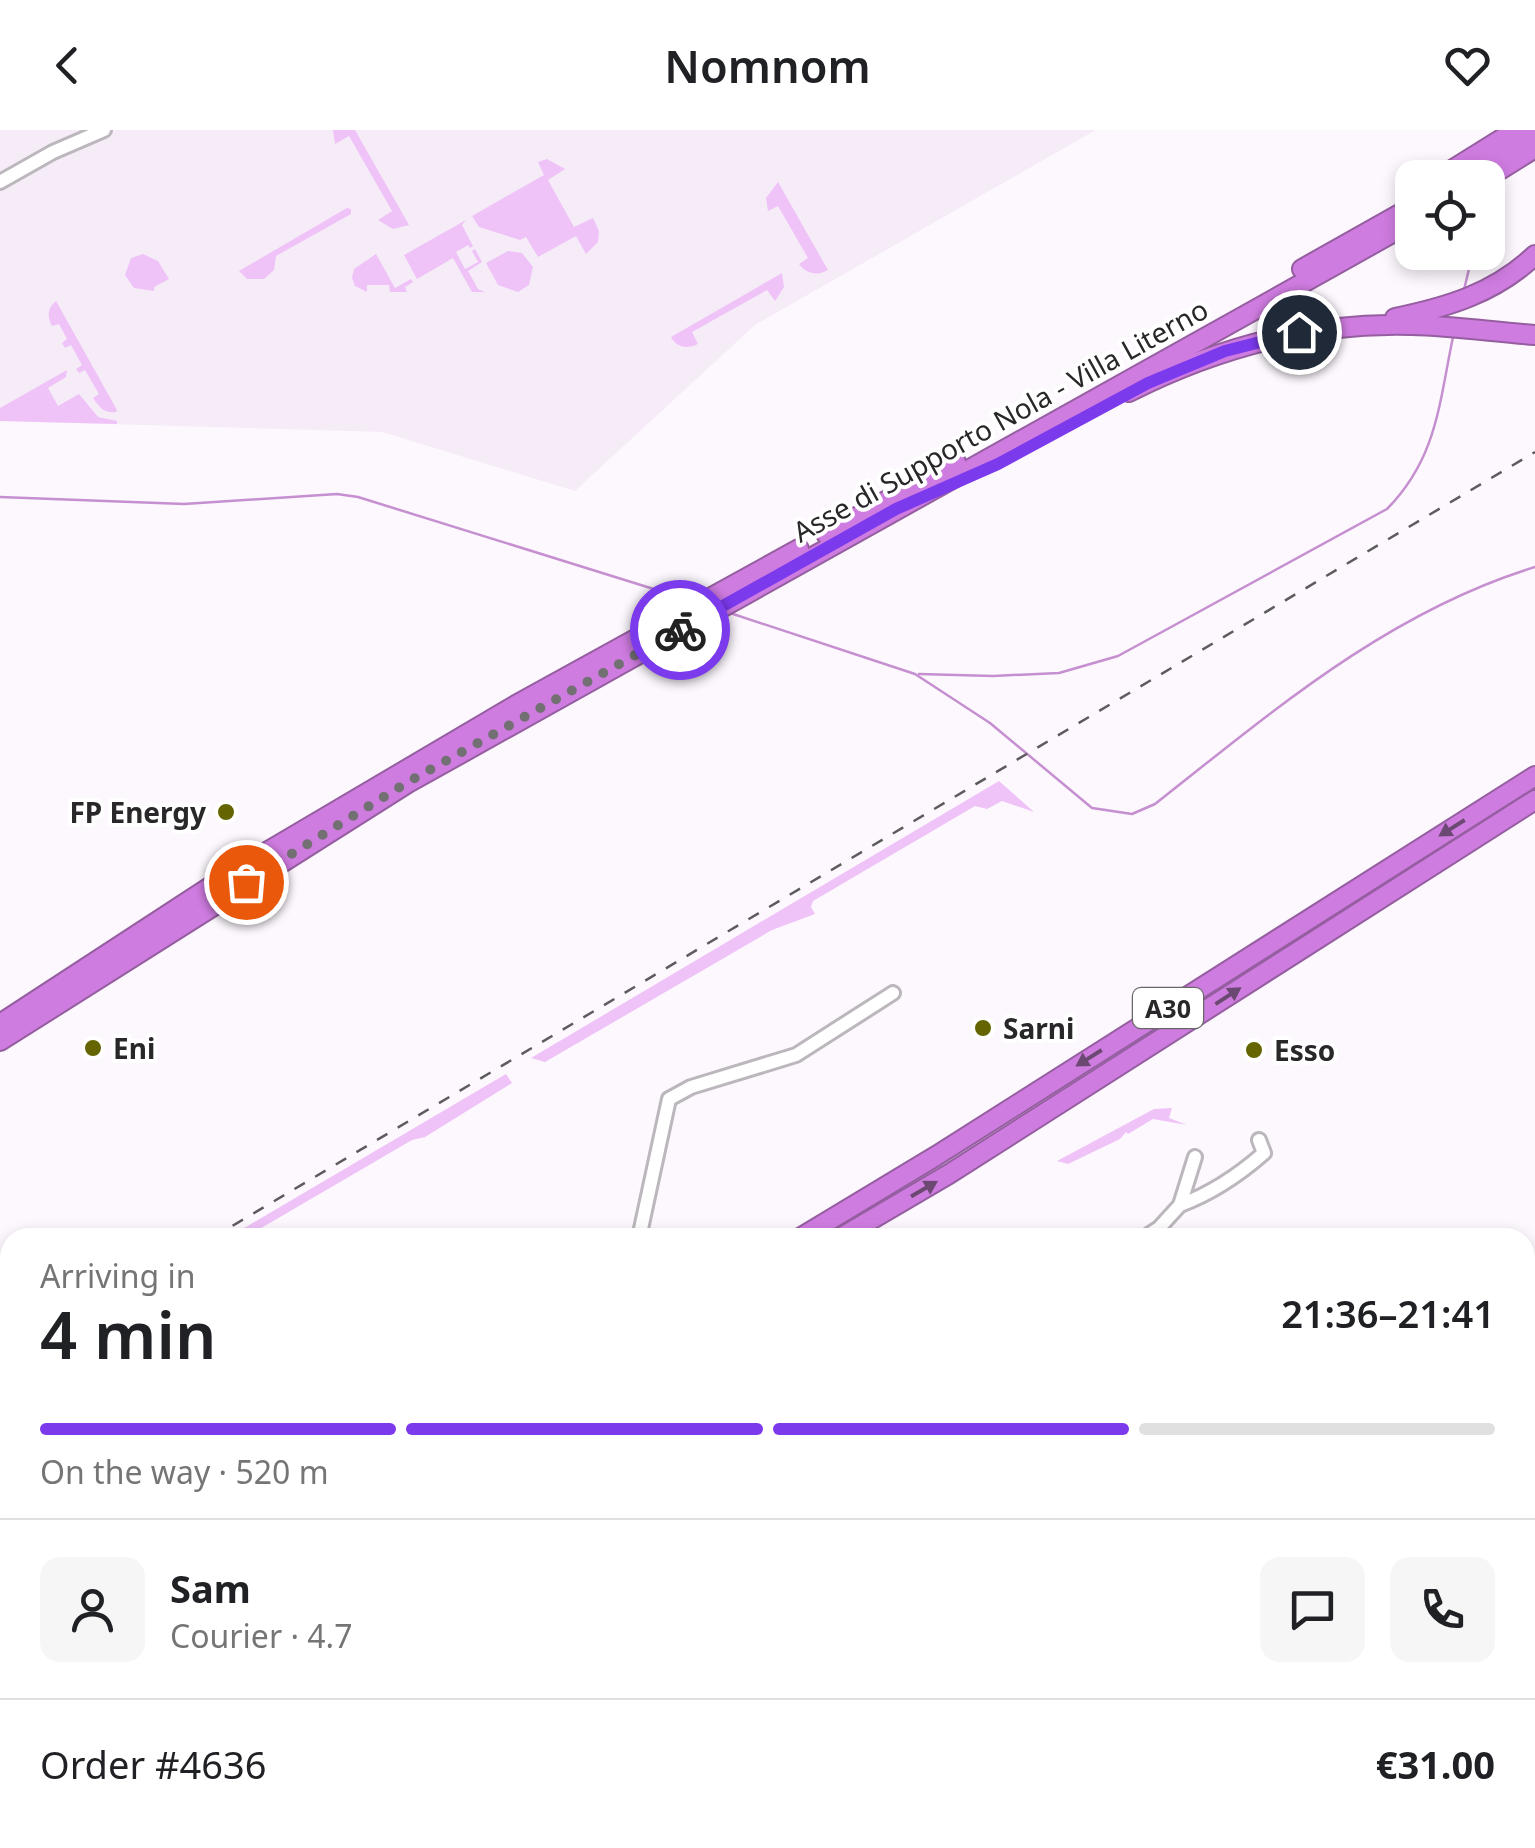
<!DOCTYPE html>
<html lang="en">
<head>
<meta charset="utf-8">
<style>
  body { margin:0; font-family:"Noto Sans",sans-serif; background:#f6f6f6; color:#202124; height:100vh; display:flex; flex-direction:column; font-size:38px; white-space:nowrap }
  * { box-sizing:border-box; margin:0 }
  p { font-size:32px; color:#757577 }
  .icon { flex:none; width:55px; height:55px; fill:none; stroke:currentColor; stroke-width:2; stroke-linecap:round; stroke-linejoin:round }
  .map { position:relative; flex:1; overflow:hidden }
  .details { position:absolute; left:0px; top:1098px; width:1535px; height:622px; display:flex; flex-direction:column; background:#fff; border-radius:30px 30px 0 0; box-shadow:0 5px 15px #0003 }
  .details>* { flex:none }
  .buttons { position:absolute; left:1395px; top:30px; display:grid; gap:20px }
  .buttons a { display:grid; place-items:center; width:110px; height:110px; border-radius:20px; background:#fff; box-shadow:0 5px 15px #0003; font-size:50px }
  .pin { position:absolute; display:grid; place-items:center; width:85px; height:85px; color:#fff; margin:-42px; border:5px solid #fff; border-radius:50%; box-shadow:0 2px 10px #0007 }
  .courier { position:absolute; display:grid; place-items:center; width:100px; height:100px; margin:-50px; border:8px solid #7c3aed; border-radius:50%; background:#fff; color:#222; box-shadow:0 2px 12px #0007 }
  .summary em { font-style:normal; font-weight:600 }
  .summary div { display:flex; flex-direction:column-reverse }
  .summary { display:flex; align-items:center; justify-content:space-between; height:170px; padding:0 40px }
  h1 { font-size:65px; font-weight:600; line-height:75px }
  .bar { display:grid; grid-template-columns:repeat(4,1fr); gap:15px 10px; align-content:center; height:120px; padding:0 40px }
  .bar i { height:12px; border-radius:8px; background:#e0e0e0 }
  .bar .on { background:#7c3aed }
  .bar p { grid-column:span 4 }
  .line { display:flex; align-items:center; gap:25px; padding:0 40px; border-top:2px solid #e0e0e0 }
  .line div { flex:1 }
  .round { display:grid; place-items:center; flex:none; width:105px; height:105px; border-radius:20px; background:#f6f6f6 }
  header { display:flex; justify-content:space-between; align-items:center; height:130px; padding:0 40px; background:#fff; font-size:45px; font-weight:600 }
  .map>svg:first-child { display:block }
  .built { fill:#f6ecf8 }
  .green { fill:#efc2f8 }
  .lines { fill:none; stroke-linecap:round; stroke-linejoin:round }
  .stream { stroke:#c58fd0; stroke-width:2.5 }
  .minor-casing { stroke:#bbb7bc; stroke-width:18 }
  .highway-casing { stroke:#955ea0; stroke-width:22 }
  .minor { stroke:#fff; stroke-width:12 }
  .highway { stroke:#cf7ce0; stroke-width:18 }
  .rail { stroke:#5e5b5e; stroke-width:2.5; stroke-dasharray:12 12; stroke-linecap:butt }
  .oneway { fill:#6b4972 }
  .done { stroke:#737074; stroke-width:10; stroke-dasharray:0 18 }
  .route { stroke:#7c3aed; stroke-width:12 }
  .poi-dot { fill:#646500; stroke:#fff; stroke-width:4 }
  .labels { text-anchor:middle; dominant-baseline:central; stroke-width:8; stroke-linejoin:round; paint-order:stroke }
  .shield { fill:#fff; stroke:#696869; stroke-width:2.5 }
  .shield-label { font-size:25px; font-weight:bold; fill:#292729 }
  .street-label { font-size:28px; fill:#292729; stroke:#fff }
  .poi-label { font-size:28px; font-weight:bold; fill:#292729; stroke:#fff; text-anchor:start }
</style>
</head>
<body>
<header><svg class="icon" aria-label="back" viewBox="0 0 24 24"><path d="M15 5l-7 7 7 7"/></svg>Nomnom<svg class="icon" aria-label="heart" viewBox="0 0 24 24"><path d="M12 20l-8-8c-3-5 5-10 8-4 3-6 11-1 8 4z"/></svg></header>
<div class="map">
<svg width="1535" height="1718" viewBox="0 0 1535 1718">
  <rect width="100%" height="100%" fill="#fdf8fe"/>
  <path class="built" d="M0 0H1096L755 195 575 361 382 302 0 291Z"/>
  <g class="green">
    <path d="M333 0H355L409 95 393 99 378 90 392 81 349 6 335 14Z"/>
    <path d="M547 29 565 39 548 50 574 97 593 88 599 101 598 112 586 124 576 106 538 127 526 107 520 110 479 97 472 86 544 45 538 32Z"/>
    <path d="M778 52 828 140C818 146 806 144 799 134L808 128 778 76 768 81 766 68Z"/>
    <path d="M347 78 351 79V84L276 126 274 140 264 149H247L239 141Z"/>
    <path d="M466 90 462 95 473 116 470 118 468 115 456 122 465 139 478 132 472 121 475 119 482 132 468 141 478 159 485 162H472L453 128 417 149 404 125Z"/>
    <path d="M508 121 522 123 533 137 529 155 518 162 498 155 486 133Z"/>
    <path d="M143 124 158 131 169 149 154 157V161L134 158 125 145 131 128Z"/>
    <path d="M376 124 395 158 411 149 413 152 405 157 407 162H390L389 155H367V162L355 156 352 148 354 139Z"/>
    <path d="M782 143 784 157 775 171 767 160 692 202 698 214C687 219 677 218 671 207Z"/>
    <path d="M56 171 117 280 116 282C105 284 99 277 93 268L99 264 85 240 79 243 76 239 82 235 71 215 65 218 62 213 67 209 59 194 52 196C47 187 47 178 56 171Z"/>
    <path d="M67 240 66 247 48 258 58 276 79 264 98 287 117 291V294L0 291V278Z"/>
    <path d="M999 651 1034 682 1002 671 987 679 975 676 813 771 811 777 815 784 772 800 545 932 531 928Z"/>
    <path d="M506 944 512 953 425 1007 412 1010 246 1107H229Z"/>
    <path d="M1172 978 1169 988 1187 995 1153 989 1128 1004 1126 1002 1120 1009 1068 1034 1057 1031 1154 979Z"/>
  </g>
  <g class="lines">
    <g class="stream">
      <path d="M1488 73 1493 54"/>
      <path d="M1464 160 1473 122"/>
      <path d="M0 367 184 374 337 364 358 367 689 470"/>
      <path d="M730 483 915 544 990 593 1092 678 1132 684 1155 674C1273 581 1388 482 1535 437"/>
      <path d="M919 544 993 546 1059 543 1118 526 1387 379C1437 328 1439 274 1453 207"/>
    </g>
    <g class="minor-casing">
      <g id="minor">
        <path d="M0 52 53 22 104 0"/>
        <path d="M1195 1027 1180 1075C1210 1064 1240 1044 1264 1023L1259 1010"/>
        <path d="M639 1108 669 969 691 957 796 925 893 863"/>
        <path d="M1144 1108 1159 1098 1180 1075"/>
        <path d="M0 1380 10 1378"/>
        <path d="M1525 1380 1535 1385"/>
        <path d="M0 1488 10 1486"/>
        <path d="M805 1710 823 1718"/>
      </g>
    </g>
    <g class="highway-casing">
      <g id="highway">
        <path d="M1439 48 1516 0"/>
        <path d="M1463 48 1535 3"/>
        <path d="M1487 48 1535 18"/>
        <path d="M1302 139 1412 77"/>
        <path d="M1395 188C1448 177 1495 163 1535 125"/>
        <path d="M1129 262C1218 217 1311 192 1412 195 1453 196 1494 202 1535 205"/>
        <path d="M826 404 956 332"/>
        <path d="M0 894 236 740 516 575 799 419"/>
        <path d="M0 911 408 653 1412 92"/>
        <path d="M800 1108 936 1026 1535 646"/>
        <path d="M840 1108 949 1044 1535 670"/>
        <path d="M0 1421 10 1418"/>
        <path d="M0 1440 10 1437"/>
      </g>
    </g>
    <use href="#minor" class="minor"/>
    <use href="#highway" class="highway"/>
    <g class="rail">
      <path d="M212 1108 1535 322"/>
      <path d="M0 1239 10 1233"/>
    </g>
  </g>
  <defs><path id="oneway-solid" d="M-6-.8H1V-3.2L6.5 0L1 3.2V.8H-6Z" transform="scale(2.5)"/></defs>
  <g class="oneway">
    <use href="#oneway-solid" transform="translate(1452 698) rotate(148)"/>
    <use href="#oneway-solid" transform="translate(1228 866) rotate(-33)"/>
    <use href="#oneway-solid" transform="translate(1089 928) rotate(148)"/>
    <use href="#oneway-solid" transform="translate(924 1059) rotate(-30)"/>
  </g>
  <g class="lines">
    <path class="done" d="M246 752 408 652 680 500"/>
    <path class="route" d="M680 500 896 379 998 334 1148 253 1225 221 1299 202"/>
  </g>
  <g class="poi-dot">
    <circle cx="226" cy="682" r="10"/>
    <circle cx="983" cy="898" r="10"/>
    <circle cx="93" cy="918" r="10"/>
    <circle cx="1254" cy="920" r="10"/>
  </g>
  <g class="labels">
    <rect class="shield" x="1133" y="858" width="70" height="40" rx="8"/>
    <g class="shield-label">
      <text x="1168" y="878">A30</text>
    </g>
    <g class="street-label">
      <text transform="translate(1000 290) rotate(-29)">Asse di Supporto Nola - Villa Literno</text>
    </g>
    <g class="poi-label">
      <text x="206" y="682" text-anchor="end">FP Energy</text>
      <text x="1003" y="898">Sarni</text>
      <text x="113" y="918">Eni</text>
      <text x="1274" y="920">Esso</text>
    </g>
  </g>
</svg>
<div class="buttons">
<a><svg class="icon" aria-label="locate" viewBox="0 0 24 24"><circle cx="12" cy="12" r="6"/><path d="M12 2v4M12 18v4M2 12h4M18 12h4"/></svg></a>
</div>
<div class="pin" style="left:246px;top:752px;background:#ea580c"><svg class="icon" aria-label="bag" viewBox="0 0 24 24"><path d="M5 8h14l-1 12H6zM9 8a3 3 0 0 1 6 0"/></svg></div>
<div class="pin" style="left:1299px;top:202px;background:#1f2937"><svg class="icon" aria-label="home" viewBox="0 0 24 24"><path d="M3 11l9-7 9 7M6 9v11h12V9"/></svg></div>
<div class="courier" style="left:680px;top:500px"><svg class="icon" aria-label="bike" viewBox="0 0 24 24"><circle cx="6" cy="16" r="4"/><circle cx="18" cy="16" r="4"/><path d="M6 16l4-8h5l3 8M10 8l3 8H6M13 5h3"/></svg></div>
<section class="details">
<div class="summary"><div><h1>4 min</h1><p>Arriving in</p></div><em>21:36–21:41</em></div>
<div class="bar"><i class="on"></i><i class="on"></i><i class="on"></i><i></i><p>On the way · 520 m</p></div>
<div class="line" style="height:180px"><a class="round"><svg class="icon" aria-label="person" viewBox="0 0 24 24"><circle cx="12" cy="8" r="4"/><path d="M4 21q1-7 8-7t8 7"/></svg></a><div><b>Sam</b><p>Courier · 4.7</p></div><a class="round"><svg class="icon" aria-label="chat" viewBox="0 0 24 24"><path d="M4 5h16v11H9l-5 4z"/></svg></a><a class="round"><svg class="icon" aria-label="phone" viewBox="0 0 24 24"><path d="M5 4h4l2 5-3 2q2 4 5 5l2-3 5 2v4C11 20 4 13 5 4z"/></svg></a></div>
<div class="line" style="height:130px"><div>Order #4636</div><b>€31.00</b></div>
</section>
</div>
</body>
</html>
